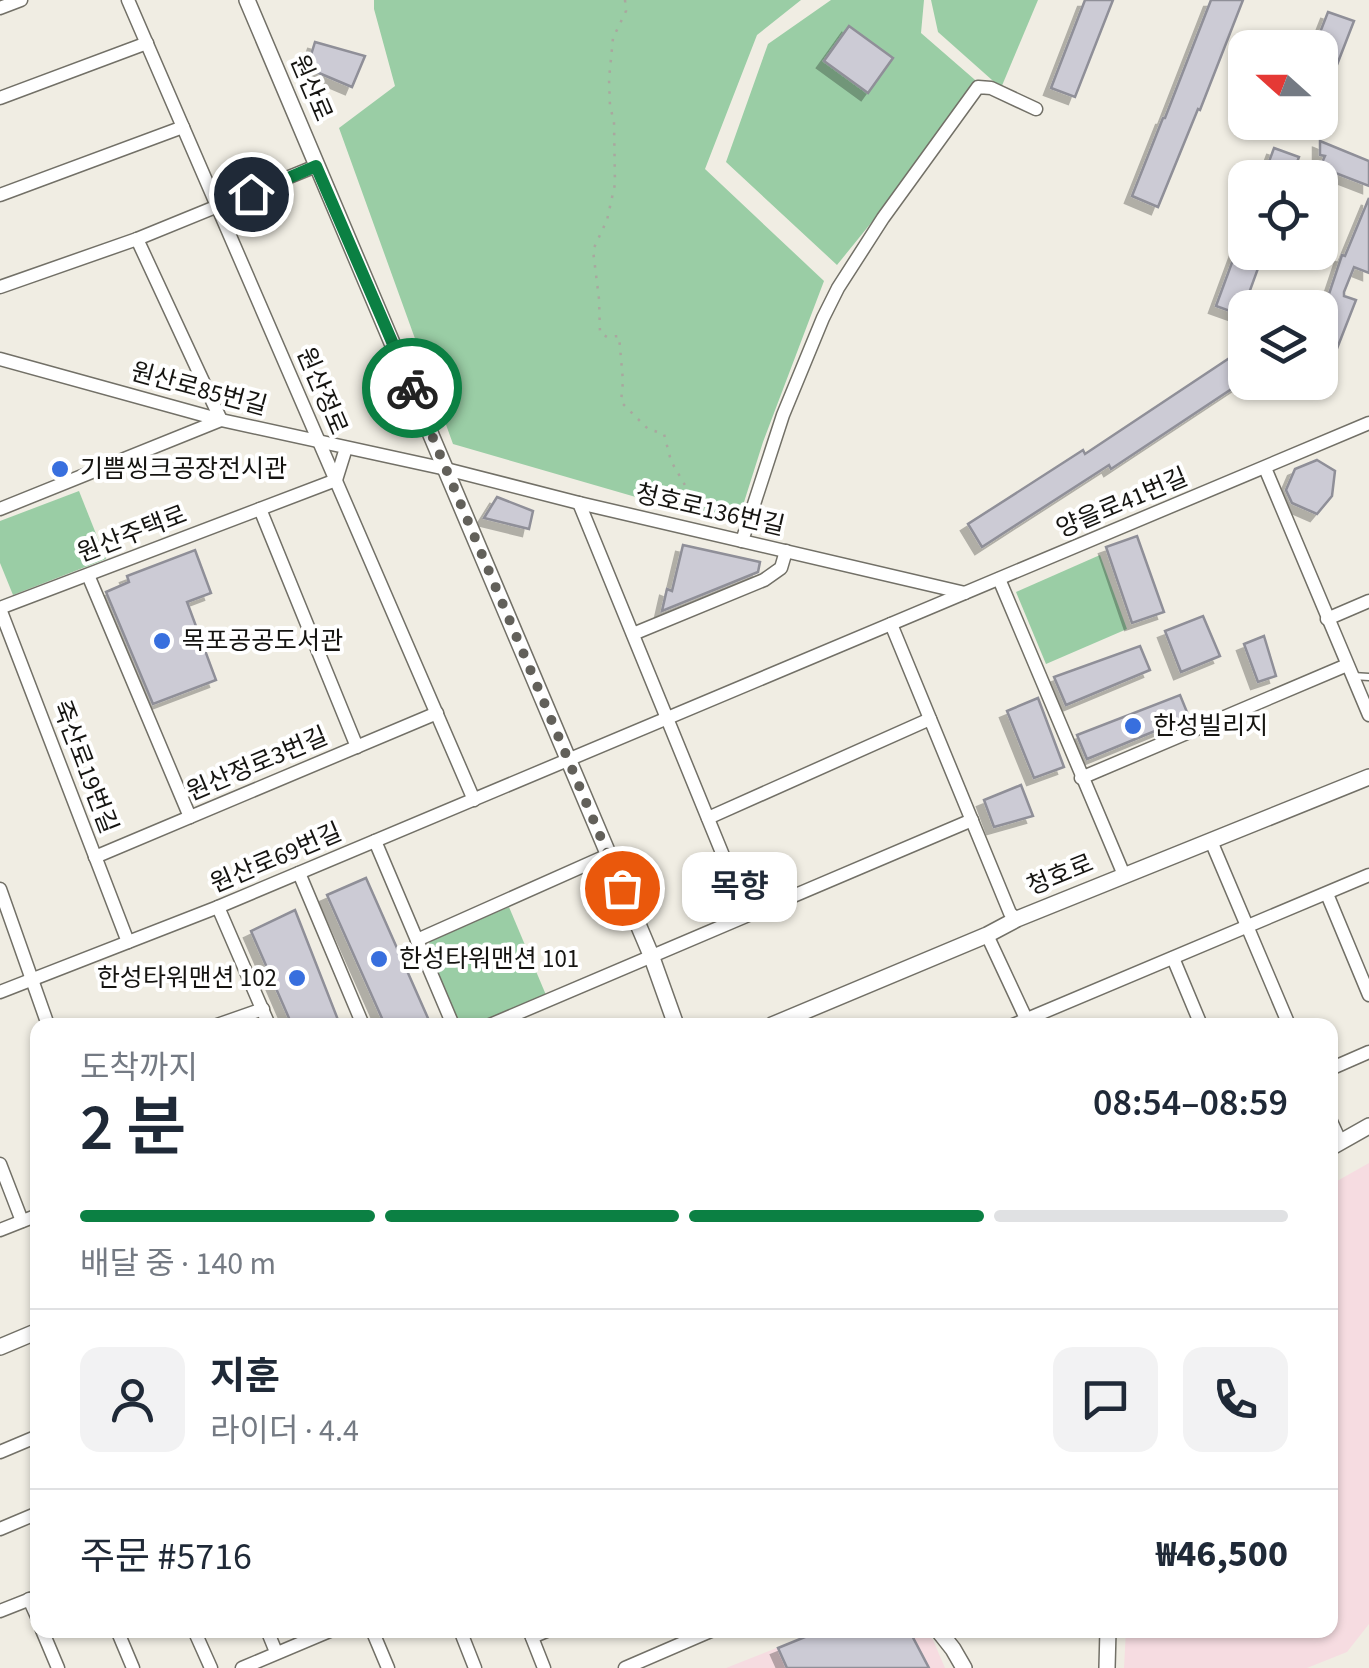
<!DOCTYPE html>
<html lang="ko">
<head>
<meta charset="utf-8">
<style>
  body { margin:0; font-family:"Source Sans 3","Noto Sans KR",sans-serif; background:#f2f2f3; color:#1f2937; height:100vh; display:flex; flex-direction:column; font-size:38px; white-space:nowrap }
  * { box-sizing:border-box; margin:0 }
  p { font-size:32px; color:#747a83 }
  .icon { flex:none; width:55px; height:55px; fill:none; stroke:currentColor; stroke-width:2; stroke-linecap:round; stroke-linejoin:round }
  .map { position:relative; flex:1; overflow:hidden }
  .drawer { position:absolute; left:30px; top:1018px; width:1308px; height:620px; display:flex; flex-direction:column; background:#fff; border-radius:20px; box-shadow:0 2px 8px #0004 }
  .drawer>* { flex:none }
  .needle { width:65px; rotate:291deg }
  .buttons { position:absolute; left:1228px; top:30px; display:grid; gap:20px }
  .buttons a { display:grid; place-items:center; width:110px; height:110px; border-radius:20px; background:#fff; box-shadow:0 2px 8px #0004; font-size:50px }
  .pin { position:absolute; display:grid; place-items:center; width:85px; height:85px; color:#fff; margin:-42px; border:5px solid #fff; border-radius:50%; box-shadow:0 2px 10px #0007 }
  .courier { position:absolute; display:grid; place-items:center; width:100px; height:100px; margin:-50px; border:8px solid #0b8043; border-radius:50%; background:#fff; color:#222; box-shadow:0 2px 12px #0007 }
  .bubble { position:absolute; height:70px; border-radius:20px; background:#fff; box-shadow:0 2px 8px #0004; font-size:32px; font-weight:600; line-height:70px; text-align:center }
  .head em { font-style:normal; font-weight:600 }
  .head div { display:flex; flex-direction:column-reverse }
  .head { display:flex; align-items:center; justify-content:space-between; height:170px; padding:0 50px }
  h1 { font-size:65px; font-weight:600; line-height:75px }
  .bar { display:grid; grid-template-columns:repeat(4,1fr); gap:15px 10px; align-content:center; height:120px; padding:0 50px }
  .bar i { height:12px; border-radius:8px; background:#e0e1e3 }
  .bar .current { background:#0b8043 }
  .bar p { grid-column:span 4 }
  .line { display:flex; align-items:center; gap:25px; padding:0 50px; border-top:2px solid #e0e1e3 }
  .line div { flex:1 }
  .round { display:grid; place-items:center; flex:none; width:105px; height:105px; border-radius:20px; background:#f2f2f3 }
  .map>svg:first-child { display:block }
  .education { fill:#f6dce1 }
  .green { fill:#9acda5 }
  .building { fill:#cccbd5; stroke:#8f8f98; stroke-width:2.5; filter:url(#shadow) }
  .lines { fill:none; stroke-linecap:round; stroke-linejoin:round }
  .service-casing { stroke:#727067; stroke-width:9 }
  .minor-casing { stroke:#727067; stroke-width:15 }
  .tertiary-casing { stroke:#727067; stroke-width:18 }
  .path { stroke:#a9a79f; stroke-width:2.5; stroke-dasharray:2.5 8; stroke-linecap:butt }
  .service { stroke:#fff; stroke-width:6 }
  .minor { stroke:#fff; stroke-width:12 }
  .tertiary { stroke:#fff; stroke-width:15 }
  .done { stroke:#62605a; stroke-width:10; stroke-dasharray:0 18 }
  .route { stroke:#0b8043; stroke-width:12 }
  .poi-dot { fill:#386fde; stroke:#fff; stroke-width:4 }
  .labels { text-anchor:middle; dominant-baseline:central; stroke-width:8; stroke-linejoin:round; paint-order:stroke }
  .street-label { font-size:25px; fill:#151411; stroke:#fff }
  .poi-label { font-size:25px; fill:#151411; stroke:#fff; text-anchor:start }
</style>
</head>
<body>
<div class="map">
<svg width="1369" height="1668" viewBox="0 0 1369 1668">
  <defs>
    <filter id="shadow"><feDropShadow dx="-7" dy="7" stdDeviation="0" flood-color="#0004"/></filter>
  </defs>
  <rect width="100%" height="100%" fill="#f0ede3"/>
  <g class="education">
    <path d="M1369 1163V1624L1347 1652 1307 1668H1124L1126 1630H1330V1185Z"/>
    <path d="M822 1630H923L933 1640 945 1668H726Z"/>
  </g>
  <g class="green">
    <path d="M374 0H801L757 35 705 169 824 281 763 442 739 518 734 523 722 522 453 444 339 128 395 86 374 9Z"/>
    <path d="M831 0H924L921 33 982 86 837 265 726 162 768 44Z"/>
    <path d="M931 0H1038L1001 88 938 32Z"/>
    <path d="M79 491 106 559 13 595 0 563V521Z"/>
    <path d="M1100 555 1127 629 1046 664 1016 592Z"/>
    <path d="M509 907 546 995 474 1025H460L428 949 430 940Z"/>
  </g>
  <g class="building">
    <path d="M1085 0H1113L1075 97 1051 88Z"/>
    <path d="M1211 0H1243L1200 110 1198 109 1158 207 1132 196 1163 118H1165Z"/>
    <path d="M1328 12 1354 21 1321 106 1320 48H1314Z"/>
    <path d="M849 26 893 58 868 93 824 61Z"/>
    <path d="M315 42 365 56 352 87 307 68Z"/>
    <path d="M1320 141 1369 161V186L1320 167 1325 156 1320 155Z"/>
    <path d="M1274 148 1299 157 1291 178H1263Z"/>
    <path d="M1369 198V273L1354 267 1344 292V296L1356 300 1320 392V329L1330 302 1327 300 1342 255 1345 256Z"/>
    <path d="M1244 230 1245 252H1264L1241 315 1216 306Z"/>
    <path d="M1240 351 1245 359V380L1111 469 1109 465 982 547 968 524 1083 450 1085 454Z"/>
    <path d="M1317 460 1335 471 1332 496 1317 514 1292 503 1286 490 1295 469Z"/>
    <path d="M497 497 533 511 529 529 484 518Z"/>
    <path d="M1137 536 1164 612 1132 623 1106 547Z"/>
    <path d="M683 545 760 562 758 572 662 611 667 589 672 591Z"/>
    <path d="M195 550 211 593 187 602 216 680 153 704 106 592 129 582 127 576Z"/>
    <path d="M1203 616 1220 656 1181 672 1165 631Z"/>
    <path d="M1264 636 1276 676 1258 682 1244 644Z"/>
    <path d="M1140 646 1150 670 1066 705 1054 677Z"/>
    <path d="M1180 695 1189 717 1087 759 1077 735Z"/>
    <path d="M1038 698 1064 767 1034 778 1007 711Z"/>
    <path d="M1021 785 1033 816 994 827 984 800Z"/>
    <path d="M366 878 431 1025H385L327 895Z"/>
    <path d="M295 910 340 1025H292L251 931Z"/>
    <path d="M822 1630H909L929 1668H787L778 1648Z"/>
  </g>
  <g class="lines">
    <g class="service-casing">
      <path id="service" d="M1353 676 1369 677"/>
    </g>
    <g class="minor-casing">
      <g id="minor">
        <path d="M128 0 474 800"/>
        <path d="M0 8 21 0"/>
        <path d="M0 98 147 43"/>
        <path d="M0 195 183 127"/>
        <path d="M0 287 137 239 316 166"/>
        <path d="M0 359 221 420 446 469 579 503 965 593"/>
        <path d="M1265 468 1369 715"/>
        <path d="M336 480 346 448"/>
        <path d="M579 503 747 914"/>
        <path d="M0 509 221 420 137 239"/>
        <path d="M260 509 357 747"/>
        <path d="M742 541 783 415 823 318 838 288 883 218 978 87 991 88 1036 109"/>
        <path d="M88 575 190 817"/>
        <path d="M999 579 1124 875"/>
        <path d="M0 608 336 480"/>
        <path d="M0 609 128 942"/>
        <path d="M1327 619 1369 601"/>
        <path d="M891 624 1010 913 1017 919"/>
        <path d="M633 634 764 580 781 568 786 551"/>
        <path d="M1081 778 1347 665"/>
        <path d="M708 818 930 719"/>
        <path d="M375 841 453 1025"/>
        <path d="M1211 841 1289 1025"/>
        <path d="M95 857 437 713"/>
        <path d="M299 873 363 1025"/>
        <path d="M0 889 48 1025"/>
        <path d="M1327 894 1369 995"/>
        <path d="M218 907 269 1025"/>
        <path d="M987 935 1029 1025"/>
        <path d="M417 940 608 855"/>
        <path d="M1173 958 1201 1025"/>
        <path d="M0 992 218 907 1369 423"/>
        <path d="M217 1025 263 1009"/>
        <path d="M490 1025 972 820"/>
        <path d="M1013 1025 1369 875"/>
        <path d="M1330 1069 1369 1052"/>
        <path d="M1330 1119 1340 1141"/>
        <path d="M0 1164 22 1221"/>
        <path d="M0 1230 38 1215"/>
        <path d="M0 1452 38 1436"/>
        <path d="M0 1529 38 1513"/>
        <path d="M29 1599 38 1619"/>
        <path d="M0 1611 38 1596"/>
        <path d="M42 1630 58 1668"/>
        <path d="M117 1630 133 1668"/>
        <path d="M194 1630 211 1668"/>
        <path d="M267 1630 276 1652"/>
        <path d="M372 1630 388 1668"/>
        <path d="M460 1630 475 1668"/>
        <path d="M529 1630 544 1668"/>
        <path d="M532 1637 549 1630"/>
        <path d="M242 1668 332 1630"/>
        <path d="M625 1668 713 1630"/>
      </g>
    </g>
    <g class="tertiary-casing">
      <g id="tertiary">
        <path d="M247 0 651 955 676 1025"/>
        <path d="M772 1025 987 935 1017 919 1369 777"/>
        <path d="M1330 1148 1369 1126"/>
        <path d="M0 1347 38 1331"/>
        <path d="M938 1630 953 1649 964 1668"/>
        <path d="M1107 1668 1108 1630"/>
      </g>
    </g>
    <path class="path" d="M625 0 626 11 613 38 609 79 610 106 614 122 615 184 607 220 593 250 599 299 600 333 607 337 619 336 623 381 621 402 648 429 664 434 671 461 697 506 728 519 730 523"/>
    <use href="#service" class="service"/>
    <use href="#minor" class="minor"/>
    <use href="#tertiary" class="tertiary"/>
  </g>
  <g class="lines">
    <path class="done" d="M412 388 622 888"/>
    <path class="route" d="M251 194 316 166 412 388"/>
  </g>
  <g class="poi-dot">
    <circle cx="60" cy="469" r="10"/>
    <circle cx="162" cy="641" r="10"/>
    <circle cx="1133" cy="726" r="10"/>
    <circle cx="379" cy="959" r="10"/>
    <circle cx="297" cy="978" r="10"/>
  </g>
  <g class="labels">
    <g class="street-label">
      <text transform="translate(311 88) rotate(67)">원산로</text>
      <text transform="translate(199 389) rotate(15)">원산로85번길</text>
      <text transform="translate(322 391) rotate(67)">원산정로</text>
      <text transform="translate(1122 503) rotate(-23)">양을로41번길</text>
      <text transform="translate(710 510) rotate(13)">청호로136번길</text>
      <text transform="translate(132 534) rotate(-21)">원산주택로</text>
      <text transform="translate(257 764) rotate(-23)">원산정로3번길</text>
      <text transform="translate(85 767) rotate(69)">죽산로19번길</text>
      <text transform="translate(276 858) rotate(-23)">원산로69번길</text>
      <text transform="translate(1060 875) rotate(-22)">청호로</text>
    </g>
    <g class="poi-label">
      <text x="80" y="469">기쁨씽크공장전시관</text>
      <text x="182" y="641">목포공공도서관</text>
      <text x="1153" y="726">한성빌리지</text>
      <text x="399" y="959">한성타워맨션 101</text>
      <text x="277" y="978" text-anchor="end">한성타워맨션 102</text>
    </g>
  </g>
</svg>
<div class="buttons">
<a><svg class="needle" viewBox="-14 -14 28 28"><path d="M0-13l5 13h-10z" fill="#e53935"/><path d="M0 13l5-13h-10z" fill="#747a83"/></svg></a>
<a><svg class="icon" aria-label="locate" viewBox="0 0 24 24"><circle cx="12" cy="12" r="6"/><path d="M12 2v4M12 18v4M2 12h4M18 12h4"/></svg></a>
<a><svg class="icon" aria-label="layers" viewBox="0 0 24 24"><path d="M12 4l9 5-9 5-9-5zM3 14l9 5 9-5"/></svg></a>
</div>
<div class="pin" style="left:622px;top:888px;background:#ea580c"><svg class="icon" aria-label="bag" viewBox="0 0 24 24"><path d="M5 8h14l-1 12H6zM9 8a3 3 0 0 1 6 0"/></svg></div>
<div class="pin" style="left:251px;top:194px;background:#1f2937"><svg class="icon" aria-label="home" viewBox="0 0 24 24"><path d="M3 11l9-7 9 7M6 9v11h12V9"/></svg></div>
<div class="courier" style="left:412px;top:388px"><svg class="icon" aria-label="bike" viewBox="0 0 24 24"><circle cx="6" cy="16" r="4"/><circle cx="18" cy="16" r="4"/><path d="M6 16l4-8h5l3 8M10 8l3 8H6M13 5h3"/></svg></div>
<div class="bubble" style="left:682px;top:852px;width:115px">목향</div>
<section class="drawer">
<div class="head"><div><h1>2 분</h1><p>도착까지</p></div><em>08:54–08:59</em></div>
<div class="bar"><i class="current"></i><i class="current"></i><i class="current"></i><i></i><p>배달 중 · 140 m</p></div>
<div class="line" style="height:180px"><a class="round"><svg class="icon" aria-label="person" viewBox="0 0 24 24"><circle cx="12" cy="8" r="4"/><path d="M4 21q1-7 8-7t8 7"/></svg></a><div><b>지훈</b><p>라이더 · 4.4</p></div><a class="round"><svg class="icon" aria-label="chat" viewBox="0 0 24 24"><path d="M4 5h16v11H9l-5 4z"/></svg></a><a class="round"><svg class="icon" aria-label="phone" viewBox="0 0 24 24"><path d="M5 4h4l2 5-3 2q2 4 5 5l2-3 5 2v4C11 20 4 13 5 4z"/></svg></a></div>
<div class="line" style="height:130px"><div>주문 #5716</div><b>₩46,500</b></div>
</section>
</div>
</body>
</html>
